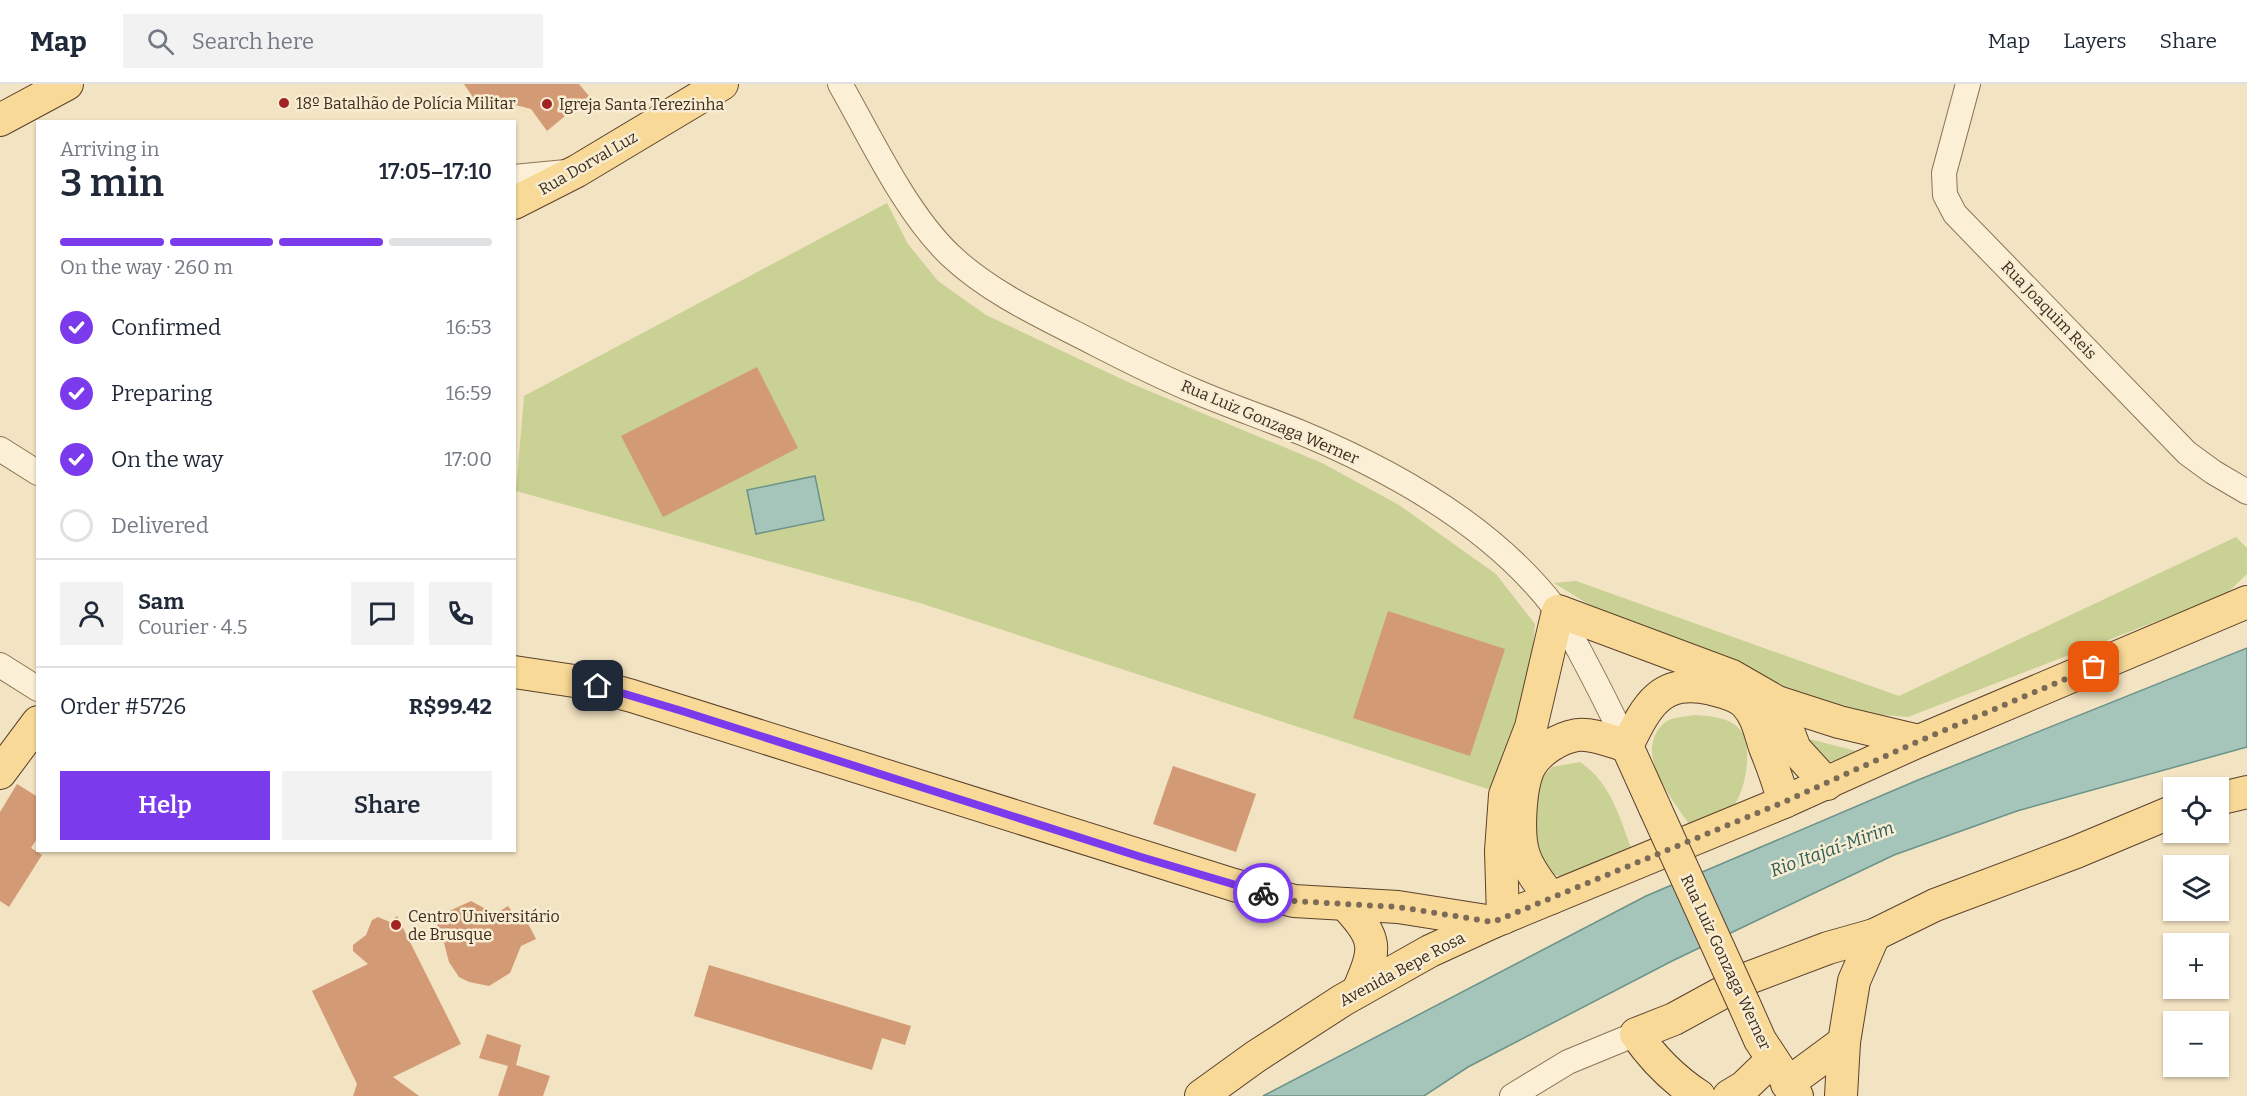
<!DOCTYPE html>
<html lang="en">
<head>
<meta charset="utf-8">
<style>
  body { margin:0; font-family:Bitter,serif; background:#f2f2f3; color:#1f2937; height:100vh; display:flex; flex-direction:column; font-size:22px; white-space:nowrap }
  * { box-sizing:border-box; margin:0 }
  p { font-size:20px; color:#747a83 }
  .icon { flex:none; width:33px; height:33px; fill:none; stroke:currentColor; stroke-width:2; stroke-linecap:round; stroke-linejoin:round }
  .map { position:relative; flex:1; overflow:hidden }
  .panel { position:absolute; left:36px; top:36px; width:480px; height:732px; display:flex; flex-direction:column; background:#fff; border-radius:0px; box-shadow:0 2px 4px #0004 }
  .panel>* { flex:none }
  .controls { position:absolute; left:2163px; top:693px; display:grid; gap:12px }
  .controls a { display:grid; place-items:center; width:66px; height:66px; border-radius:0px; background:#fff; box-shadow:0 2px 4px #0004; font-size:30px }
  .pin { position:absolute; display:grid; place-items:center; width:51px; height:51px; color:#fff; margin:-26px; border-radius:12px; box-shadow:0 3px 9px #0006 }
  .courier { position:absolute; display:grid; place-items:center; width:60px; height:60px; margin:-30px; border:4px solid #7c3aed; border-radius:50%; background:#fff; color:#222; box-shadow:0 2px 8px #0007 }
  .headline em { font-style:normal; font-weight:600 }
  .headline div { display:flex; flex-direction:column-reverse }
  .headline { display:flex; align-items:center; justify-content:space-between; height:102px; padding:0 24px }
  h1 { font-size:39px; font-weight:600; line-height:45px }
  .bar { display:grid; grid-template-columns:repeat(4,1fr); gap:9px 6px; align-content:center; height:72px; padding:0 24px }
  .bar i { height:8px; border-radius:4px; background:#e0e1e3 }
  .bar .active { background:#7c3aed }
  .bar p { grid-column:span 4 }
  .line { display:flex; align-items:center; gap:15px; padding:0 24px; border-top:2px solid #e0e1e3 }
  .line div { flex:1 }
  .round { display:grid; place-items:center; flex:none; width:63px; height:63px; border-radius:0px; background:#f2f2f3 }
  ol { padding:0 24px; list-style:none }
  li { display:flex; align-items:center; gap:18px; height:66px }
  li p { margin-inline-start:auto }
  li .icon { padding:6px; border-radius:50%; background:#7c3aed; color:#fff; stroke-width:4 }
  li:last-child { color:#747a83 }
  li i { width:33px; height:33px; border:3px solid #e0e1e3; border-radius:50% }
  .primary-button { display:flex; gap:12px; margin-top:auto; padding:12px 24px }
  .primary-button a { flex:1; height:69px; border-radius:0px; background:#7c3aed; color:#fff; font-size:24px; font-weight:600; line-height:69px; text-align:center }
  .primary-button a+a { background:#f2f2f3; color:#1f2937 }
  header { display:flex; align-items:center; gap:36px; box-sizing:border-box; height:84px; padding:0 30px; background:#fff; border-bottom:2px solid #e0e1e3 }
  header strong { font-size:28px }
  nav { display:flex; gap:33px; margin-inline-start:auto; font-size:21px }
  .search { width:420px; height:54px; background:#f2f2f3; display:flex; align-items:center; gap:15px; box-sizing:border-box; padding:0 21px; border-radius:0px; color:#747a83; font-size:22px }
  .map>svg:first-child { display:block }
  .green { fill:#cad195 }
  .water { fill:#a5c4ba; stroke:#6b9389; stroke-width:1.5 }
  .building { fill:#d39b75 }
  .lines { fill:none; stroke-linecap:round; stroke-linejoin:round }
  .minor-casing { stroke:#8d7457; stroke-width:26 }
  .major-casing { stroke:#5b412c; stroke-width:34 }
  .minor { stroke:#fbf0d6; stroke-width:24 }
  .major { stroke:#f8d997; stroke-width:32 }
  .major-bridge-casing { stroke:#5b412c; stroke-width:34; stroke-linecap:butt }
  .major-bridge { stroke:#f8d997; stroke-width:32 }
  .done { stroke:#7c6c57; stroke-width:6; stroke-dasharray:0 10.8 }
  .route { stroke:#7c3aed; stroke-width:8 }
  .poi-dot { fill:#a12324; stroke:#f8edd2; stroke-width:2 }
  .labels { text-anchor:middle; dominant-baseline:central; stroke-width:5; stroke-linejoin:round; paint-order:stroke }
  .poi-label { font-size:16px; fill:#3c2c1d; stroke:#f8edd2; text-anchor:start }
  .street-label { font-size:16px; fill:#3c2c1d; stroke:#f8edd2 }
  .water-label { font-size:18px; font-style:italic; fill:#2b5d59; stroke:#f8edd2 }
</style>
</head>
<body>
<header>
<strong>Map</strong>
<div class="search"><svg class="icon" aria-label="search" viewBox="0 0 24 24"><circle cx="10" cy="10" r="6"/><path d="M15 15l6 6"/></svg>Search here</div>
<nav><a>Map</a><a>Layers</a><a>Share</a></nav>
</header>
<div class="map">
<svg width="2247" height="1012" viewBox="0 0 2247 1012">
  <rect width="100%" height="100%" fill="#f2e3c2"/>
  <g class="green">
    <path d="M887 119 908 160 938 197 986 231 1130 299 1322 379 1399 421 1496 490 1535 540 1530 601 1497 708 920 519 516 407 524 312Z"/>
    <path d="M2236 453 2247 464V490L2225 511 1908 633 1860 629 1817 618 1601 528 1554 499 1576 497 1899 612Z"/>
    <path d="M1694 631C1710 632 1731 633 1741 647 1754 664 1745 714 1729 727 1718 735 1701 738 1689 740 1672 714 1633 670 1663 640 1670 633 1684 633 1694 631Z"/>
    <path d="M1798 652 1860 668 1842 675 1828 678Z"/>
    <path d="M1580 678C1612 699 1621 738 1634 772L1563 793 1548 789 1532 772 1530 742 1541 696 1552 683Z"/>
  </g>
  <g class="water">
    <path d="M815 392 824 436 756 450 747 406Z"/>
    <path d="M2247 564V663L2017 727 1894 771 1672 877 1468 983 1424 1012H1263L1646 812 1918 696Z"/>
  </g>
  <g class="building">
    <path d="M464 0H579L589 12 547 47 531 25 496 16 482 27Z"/>
    <path d="M757 283 798 364 663 433 621 352Z"/>
    <path d="M1388 527 1505 565 1470 672 1353 634Z"/>
    <path d="M1173 682 1256 710 1236 768 1153 740Z"/>
    <path d="M17 700 38 713V753L31 764 42 771 9 823 0 817V728Z"/>
    <path d="M471 817 495 830 508 822 513 829 521 826 536 855 521 862 510 889 489 902 469 898 459 893 449 878 444 859 436 857 431 848 437 845 438 834 447 828Z"/>
    <path d="M397 832 461 960 393 993 419 1012H353L357 1000 312 907 368 880 353 867V861L366 851 372 836 378 833 390 838Z"/>
    <path d="M709 881 911 942 905 961 882 954 872 986 694 932Z"/>
    <path d="M487 950 521 961 516 981 550 992 543 1012H498L508 982 479 974Z"/>
  </g>
  <g class="lines">
    <g class="minor-casing">
      <g id="minor">
        <path d="M840 0C871 54 905 128 950 171 991 210 1046 234 1096 260 1129 277 1163 294 1197 308 1232 323 1268 335 1302 349 1396 388 1493 443 1555 524 1565 537 1571 552 1579 566 1596 598 1612 629 1627 662"/>
        <path d="M1968 0 1944 89 1945 111 1955 130 2187 369 2213 388 2247 408"/>
        <path d="M514 93 566 88"/>
        <path d="M0 365 38 389"/>
        <path d="M0 581 38 605"/>
        <path d="M1512 1012 1568 978 1636 950"/>
      </g>
    </g>
    <g class="major-casing">
      <g id="major">
        <path d="M0 36 67 0"/>
        <path d="M514 119 577 87 722 0"/>
        <path d="M514 588 581 598 632 612 1234 801 1294 817 1398 823 1493 838"/>
        <path d="M1777 618 1795 665 1827 700"/>
        <path d="M1627 662C1647 621 1661 593 1712 605 1723 608 1738 611 1746 620 1758 633 1760 650 1766 666 1773 683 1779 701 1784 718"/>
        <path d="M1627 662 1655 724"/>
        <path d="M0 689 38 638"/>
        <path d="M2218 715 2247 708"/>
        <path d="M1551 814C1541 801 1529 787 1524 771 1517 751 1520 703 1529 684 1538 667 1559 654 1577 651 1592 649 1613 658 1627 662"/>
        <path d="M1345 820C1378 856 1377 863 1358 907"/>
        <path d="M1503 834 1501 767 1505 711 1531 643 1558 527 1732 592 1777 618 1839 638 1919 657"/>
        <path d="M1744 920 1760 956 1797 1012"/>
        <path d="M1787 1000 1844 958"/>
        <path d="M1201 1012 1255 973 1343 916 1430 867 1493 838 1784 718 1919 657 2247 518"/>
        <path d="M1699 1012C1673 995 1654 976 1636 950L1674 935 1751 893 1828 864 1874 851 1935 821 2076 768 2174 727"/>
        <path d="M1729 1012 1744 1003 1772 976"/>
        <path d="M1841 1012 1844 958 1854 897 1874 851"/>
      </g>
    </g>
    <use href="#minor" class="minor"/>
    <use href="#major" class="major"/>
    <g class="major-bridge-casing">
      <path id="major-bridge" d="M1655 724 1744 920"/>
    </g>
    <use href="#major-bridge" class="major-bridge"/>
  </g>
  <g class="lines">
    <path class="done" d="M1263 809 1294 817 1398 823 1493 838 1784 718 1919 657 2094 583"/>
    <path class="route" d="M598 602 682 627 1141 773 1263 809"/>
  </g>
  <g class="poi-dot">
    <circle cx="284" cy="19" r="6"/>
    <circle cx="547" cy="20" r="6"/>
    <circle cx="396" cy="841" r="6"/>
  </g>
  <g class="labels">
    <g class="poi-label">
      <text x="296" y="19">18º Batalhão de Polícia Militar</text>
      <text x="559" y="20">Igreja Santa Terezinha</text>
      <text x="408" y="832">Centro Universitário<tspan x="408" dy="18">de Brusque</tspan></text>
    </g>
    <g class="street-label">
      <text transform="translate(588 79) rotate(-30)">Rua Dorval Luz</text>
      <text transform="translate(2049 226) rotate(46)">Rua Joaquim Reis</text>
      <text transform="translate(1270 338) rotate(23)">Rua Luiz Gonzaga Werner</text>
      <text transform="translate(1726 878) rotate(65)">Rua Luiz Gonzaga Werner</text>
      <text transform="translate(1402 885) rotate(-28)">Avenida Bepe Rosa</text>
    </g>
    <g class="water-label">
      <text transform="translate(1832 765) rotate(-20)">Rio Itajaí-Mirim</text>
    </g>
  </g>
</svg>
<div class="controls">
<a><svg class="icon" aria-label="locate" viewBox="0 0 24 24"><circle cx="12" cy="12" r="6"/><path d="M12 2v4M12 18v4M2 12h4M18 12h4"/></svg></a>
<a><svg class="icon" aria-label="layers" viewBox="0 0 24 24"><path d="M12 4l9 5-9 5-9-5zM3 14l9 5 9-5"/></svg></a>
<a>+</a>
<a>−</a>
</div>
<div class="pin" style="left:2094px;top:583px;background:#ea580c"><svg class="icon" aria-label="bag" viewBox="0 0 24 24"><path d="M5 8h14l-1 12H6zM9 8a3 3 0 0 1 6 0"/></svg></div>
<div class="pin" style="left:598px;top:602px;background:#1f2937"><svg class="icon" aria-label="home" viewBox="0 0 24 24"><path d="M3 11l9-7 9 7M6 9v11h12V9"/></svg></div>
<div class="courier" style="left:1263px;top:809px"><svg class="icon" aria-label="bike" viewBox="0 0 24 24"><circle cx="6" cy="16" r="4"/><circle cx="18" cy="16" r="4"/><path d="M6 16l4-8h5l3 8M10 8l3 8H6M13 5h3"/></svg></div>
<section class="panel">
<div class="headline"><div><h1>3 min</h1><p>Arriving in</p></div><em>17:05–17:10</em></div>
<div class="bar"><i class="active"></i><i class="active"></i><i class="active"></i><i></i><p>On the way · 260 m</p></div>
<ol>
<li><svg class="icon" aria-label="check" viewBox="0 0 24 24"><path d="M5 12l5 5 9-10"/></svg>Confirmed<p>16:53</p></li>
<li><svg class="icon" aria-label="check" viewBox="0 0 24 24"><path d="M5 12l5 5 9-10"/></svg>Preparing<p>16:59</p></li>
<li><svg class="icon" aria-label="check" viewBox="0 0 24 24"><path d="M5 12l5 5 9-10"/></svg>On the way<p>17:00</p></li>
<li><i></i>Delivered</li>
</ol>
<div class="line" style="height:108px"><a class="round"><svg class="icon" aria-label="person" viewBox="0 0 24 24"><circle cx="12" cy="8" r="4"/><path d="M4 21q1-7 8-7t8 7"/></svg></a><div><b>Sam</b><p>Courier · 4.5</p></div><a class="round"><svg class="icon" aria-label="chat" viewBox="0 0 24 24"><path d="M4 5h16v11H9l-5 4z"/></svg></a><a class="round"><svg class="icon" aria-label="phone" viewBox="0 0 24 24"><path d="M5 4h4l2 5-3 2q2 4 5 5l2-3 5 2v4C11 20 4 13 5 4z"/></svg></a></div>
<div class="line" style="height:78px"><div>Order #5726</div><b>R$99.42</b></div>
<div class="primary-button"><a>Help</a><a>Share</a></div>
</section>
</div>
</body>
</html>
